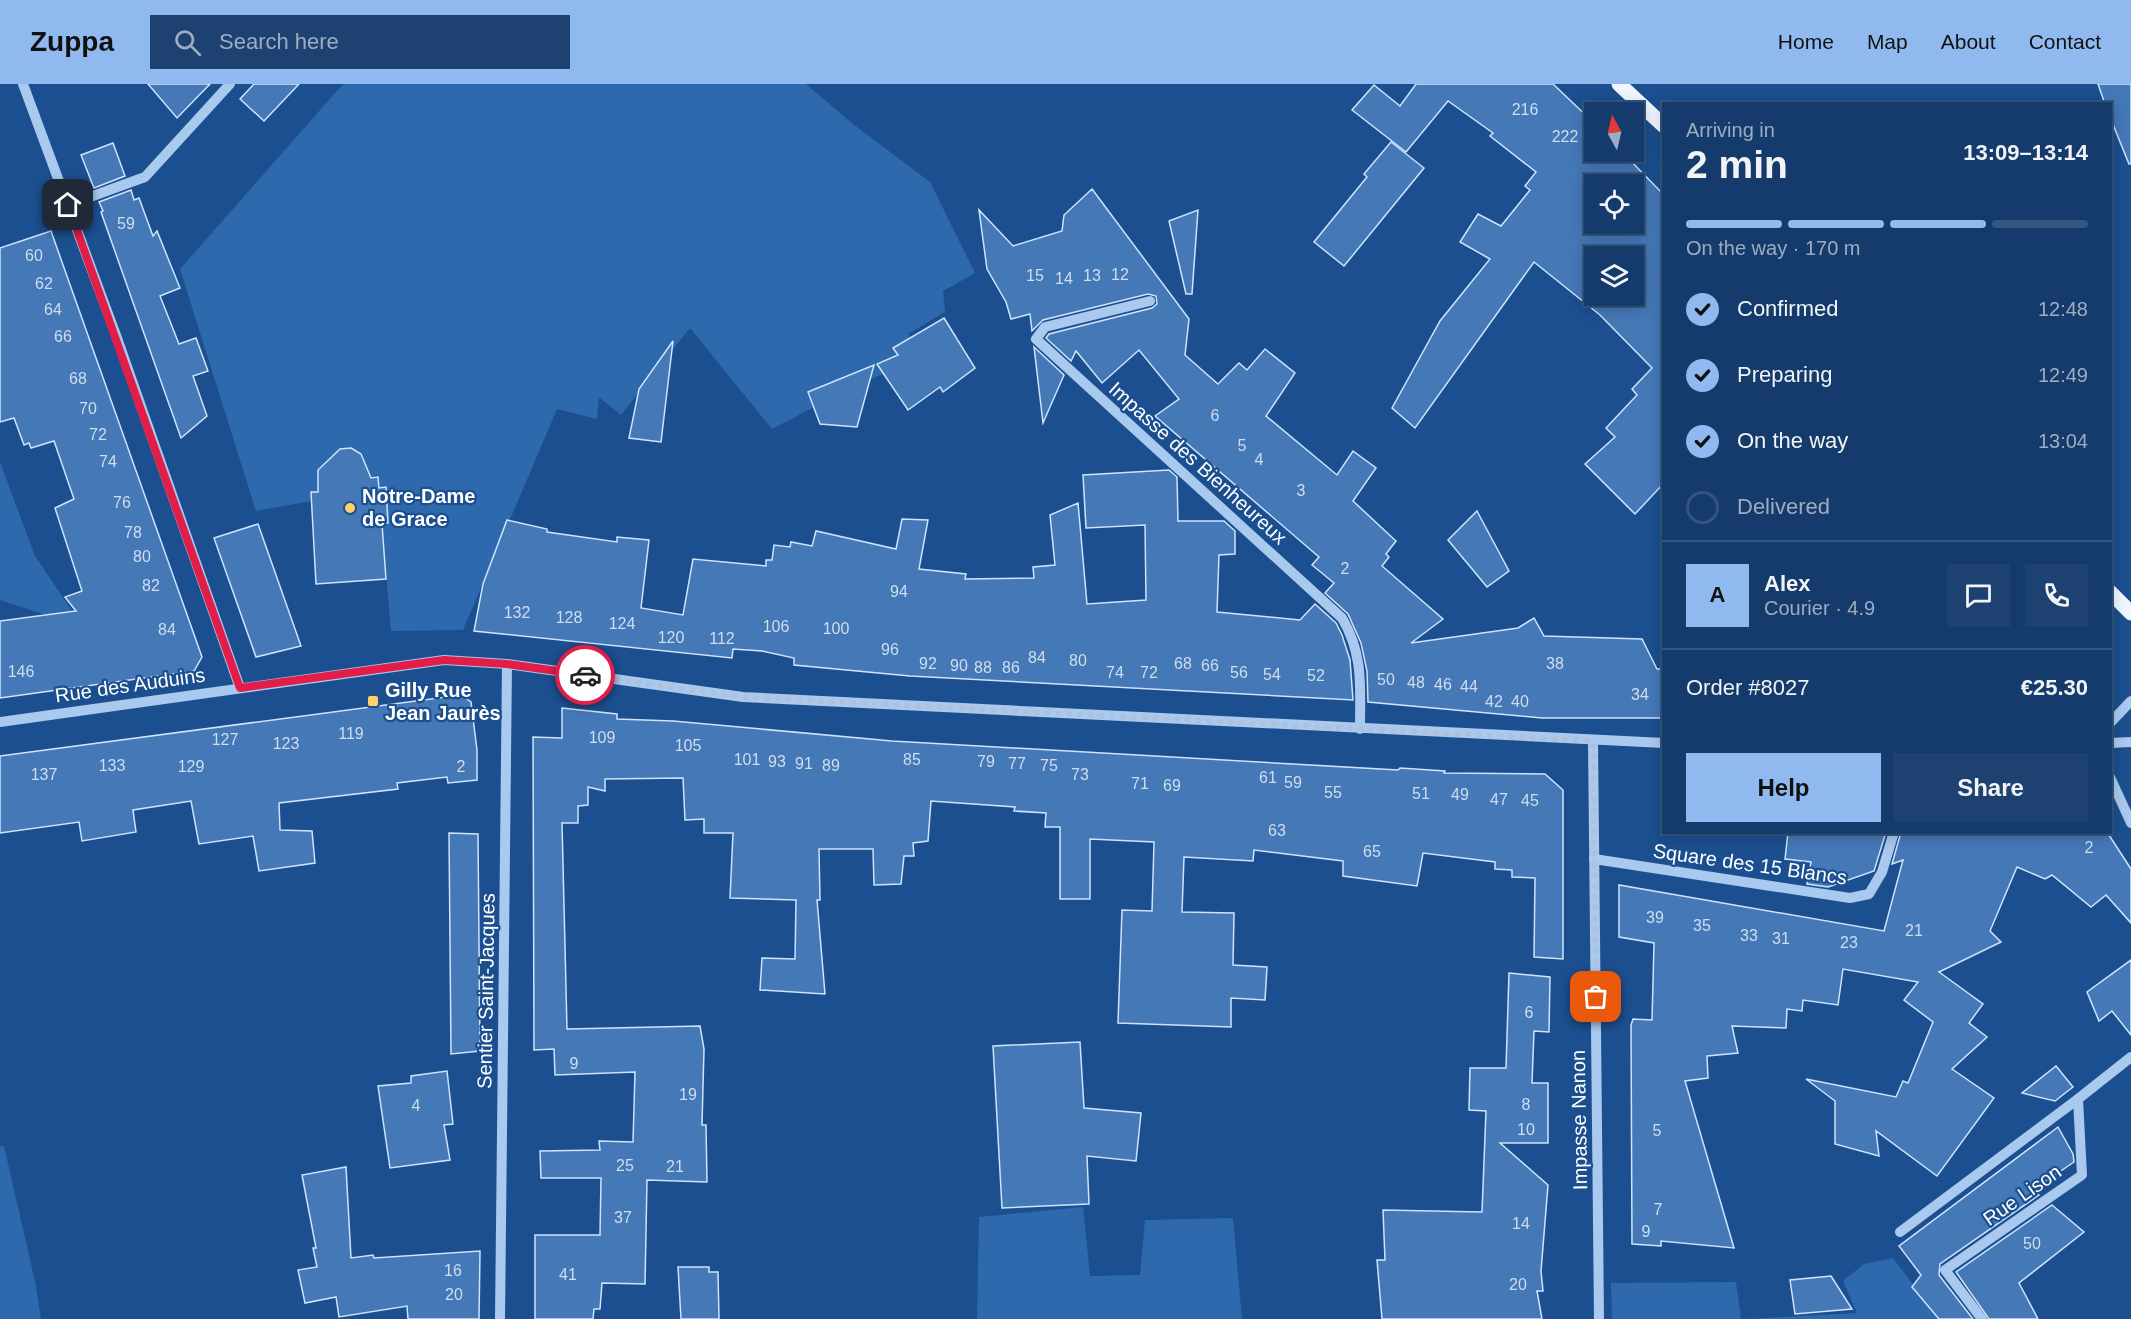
<!DOCTYPE html>
<html lang="en">
<head>
<meta charset="utf-8">
<style>
  body { margin:0; font-family:Helvetica,sans-serif; background:#1d4271; color:#f1f3f6; height:100vh; display:flex; flex-direction:column; font-size:22px; white-space:nowrap }
  * { box-sizing:border-box; margin:0 }
  p { font-size:20px; color:#9dadc1 }
  .icon { flex:none; width:33px; height:33px; fill:none; stroke:currentColor; stroke-width:2; stroke-linecap:round; stroke-linejoin:round }
  .map { position:relative; flex:1; overflow:hidden }
  .panel { position:absolute; left:1662px; top:18px; width:450px; height:732px; display:flex; flex-direction:column; background:#143b6b; border-radius:0px; box-shadow:0 3px 15px #0003,0 0 0 2px #33557e }
  .panel>* { flex:none }
  .needle { width:39px; rotate:352deg }
  .tools { position:absolute; left:1584px; top:18px; display:grid; gap:12px }
  .tools a { display:grid; place-items:center; width:60px; height:60px; border-radius:0px; background:#143b6b; box-shadow:0 3px 15px #0003,0 0 0 2px #33557e; font-size:30px }
  .pin { position:absolute; display:grid; place-items:center; width:51px; height:51px; color:#fff; margin:-26px; border-radius:12px; box-shadow:0 3px 9px #0006 }
  .courier { position:absolute; display:grid; place-items:center; width:60px; height:60px; margin:-30px; border:4px solid #e11d48; border-radius:50%; background:#fff; color:#222; box-shadow:0 2px 8px #0007 }
  .headline em { font-style:normal; font-weight:700 }
  .headline div { display:flex; flex-direction:column-reverse }
  .headline { display:flex; align-items:center; justify-content:space-between; height:102px; padding:0 24px }
  h1 { font-size:39px; font-weight:700; line-height:45px }
  .bar { display:grid; grid-template-columns:repeat(4,1fr); gap:9px 6px; align-content:center; height:72px; padding:0 24px }
  .bar i { height:8px; border-radius:4px; background:#33557e }
  .bar .current { background:#90b9f0 }
  .bar p { grid-column:span 4 }
  .line { display:flex; align-items:center; gap:15px; padding:0 24px; border-top:2px solid #33557e }
  .line div { flex:1 }
  .round { display:grid; place-items:center; flex:none; width:63px; height:63px; border-radius:0px; background:#1d4271 }
  ol { padding:0 24px; list-style:none }
  li { display:flex; align-items:center; gap:18px; height:66px }
  li p { margin-inline-start:auto }
  li .icon { padding:6px; border-radius:50%; background:#90b9f0; color:#111; stroke-width:4 }
  li:last-child { color:#9dadc1 }
  li i { width:33px; height:33px; border:3px solid #33557e; border-radius:50% }
  .action { display:flex; gap:12px; margin-top:auto; padding:12px 24px }
  .action a { flex:1; height:69px; border-radius:0px; background:#90b9f0; color:#111; font-size:24px; font-weight:700; line-height:69px; text-align:center }
  .action a+a { background:#1d4271; color:#f1f3f6 }
  header { display:flex; align-items:center; gap:36px; box-sizing:border-box; height:84px; padding:0 30px; background:#90b9f0; color:#111 }
  header strong { font-size:28px }
  nav { display:flex; gap:33px; margin-inline-start:auto; font-size:21px }
  .search { width:420px; height:54px; background:#1d4271; display:flex; align-items:center; gap:15px; box-sizing:border-box; padding:0 21px; border-radius:0px; color:#9dadc1; font-size:22px }
  .map>svg:first-child { display:block }
  .green { fill:#2e69ad }
  .building { fill:#4478b7; stroke:#cfe3fa; stroke-width:1.5; fill-rule:evenodd }
  .lines { fill:none; stroke-linecap:round; stroke-linejoin:round }
  .minor { stroke:#a9c9ee; stroke-width:10 }
  .major { stroke:#f0f6ff; stroke-width:15 }
  .done { stroke:#afc1d8; stroke-width:6; stroke-dasharray:0 10.8 }
  .route { stroke:#e11d48; stroke-width:8 }
  .poi-dot { fill:#ffd166; stroke:#1b4f8f; stroke-width:2 }
  .labels { text-anchor:middle; dominant-baseline:central; stroke-width:4.5; stroke-linejoin:round; paint-order:stroke }
  .number-label { font-size:16px; fill:#d0dded }
  .street-label { font-size:20px; fill:#fff; stroke:#1b4f8f }
  .poi-label { font-size:20px; font-weight:bold; fill:#fff; stroke:#1b4f8f; text-anchor:start }
</style>
</head>
<body>
<header>
<strong>Zuppa</strong>
<div class="search"><svg class="icon" aria-label="search" viewBox="0 0 24 24"><circle cx="10" cy="10" r="6"/><path d="M15 15l6 6"/></svg>Search here</div>
<nav><a>Home</a><a>Map</a><a>About</a><a>Contact</a></nav>
</header>
<div class="map">
<svg width="2131" height="1235" viewBox="0 0 2131 1235">
  <rect width="100%" height="100%" fill="#1b4f8f"/>
  <g class="green">
    <path d="M343 0H806L853 40 930 98 975 189 943 207 945 228 908 250 915 261 884 290 862 298 772 345 690 244 621 331 599 313 597 335 557 325 463 546 391 547 382 440 388 438 378 394 366 393 361 371 351 364C330 365 331 378 329 396L317 397 318 408 311 409V417L256 427 180 185Z"/>
    <path d="M0 378 35 472 72 527 86 544 0 516Z"/>
    <path d="M0 1062H4L36 1202 41 1235H0Z"/>
    <path d="M1083 1123 1090 1192 1140 1191 1145 1136 1233 1134 1242 1235H977L979 1133Z"/>
    <path d="M1893 1174 1939 1235H1745L1857 1229 1843 1197 1864 1180Z"/>
    <path d="M1736 1198 1741 1235H1612L1611 1199Z"/>
  </g>
  <g class="building">
    <path d="M148 0H210L177 34Z"/>
    <path d="M254 0H299L264 37 240 15Z"/>
    <path d="M1416 0H1553L1594 39V68H1622L1664 111V399L1635 430 1585 380 1615 353 1606 344 1637 311 1632 305 1652 284 1600 231 1534 178 1415 344 1392 324 1440 237 1490 175 1460 158 1478 130 1501 142 1530 106 1525 102 1536 88 1490 52 1493 49 1448 17 1406 68 1352 26 1374 1 1400 22ZM1594 100H1634V140H1594ZM1594 172H1634V212H1594Z"/>
    <path d="M2098 0H2131V80H2129L2110 33V20H2105Z"/>
    <path d="M1391 58 1424 84 1344 182 1314 158 1367 93 1364 90Z"/>
    <path d="M113 59 125 92 94 104 81 71Z"/>
    <path d="M1092 105 1189 235 1185 271 1218 300 1239 279 1247 286 1265 265 1295 289 1266 332 1337 391 1353 367 1376 384 1353 417 1396 457 1386 470 1389 473 1382 482 1443 535 1411 559 1518 544 1534 534 1544 552 1642 555 1657 585H1664V634H1542L1368 618 1367 587 1361 559 1348 530 1325 509 1334 499 1312 481 1319 473 1155 332 1179 315 1139 266 1102 299 1076 267 1071 277 1046 254 1049 250 1152 224 1157 220 1156 212 1148 210 1043 236 1032 247 1030 230 1011 235 1006 218 987 185 979 126 1013 162 1062 147 1064 131Z"/>
    <path d="M131 106 134 116 139 114 153 152 157 147 180 204 160 212 179 260 196 254 208 287 193 292 207 332 181 354 101 128 103 127 99 118Z"/>
    <path d="M1198 126 1192 210H1186L1169 137Z"/>
    <path d="M51 147 202 573 194 587 0 614V537L76 527 65 513 82 507 55 424 74 415 54 357 31 364 29 359 24 361 14 334 0 338V164Z"/>
    <path d="M944 234 975 284 943 308 940 303 908 326 877 280 898 271 893 264Z"/>
    <path d="M673 257 661 358 629 354 639 305Z"/>
    <path d="M1034 263 1064 291 1043 339Z"/>
    <path d="M874 281 857 343 820 340 808 308Z"/>
    <path d="M351 364 361 370 371 394 378 393 379 404 386 403 388 439 382 440 386 495 316 500 311 408H318V386L340 365Z"/>
    <path d="M1169 386 1177 393 1178 437H1224L1235 447V470L1219 471 1217 528 1300 536 1315 520 1336 539 1342 551 1350 576 1353 616 910 592 794 581V574L762 567 733 565 732 574 474 547 483 500 507 436 547 445V448L617 458V453L649 456 641 524 683 531 693 475 766 482V476H772L774 461 790 463 791 458 812 462 816 447 896 465 902 435 928 436 919 485 966 490 965 495 1034 494 1033 483 1055 481 1050 431 1078 419 1087 520 1146 516 1145 441 1086 444 1083 391Z"/>
    <path d="M1477 427 1509 487 1487 503 1448 456Z"/>
    <path d="M258 440 301 562 256 573 214 454Z"/>
    <path d="M461 611 471 618 477 666V696L448 699 447 693 397 699 398 705 279 719 280 746 312 747 315 779 259 787 253 752 199 760 191 717 133 726 136 748 82 757 79 738 0 749V672Z"/>
    <path d="M562 624 617 630V635L673 637 892 657 1398 686 1400 684 1445 687 1444 689 1545 690 1563 706V875L1534 873 1535 794 1512 793V786L1495 785V778L1423 769 1417 802 1343 792V777L1254 766 1253 777 1184 773 1182 828 1234 829 1233 881 1267 883 1265 916 1231 914V943L1118 939 1122 826 1152 827 1154 758 1090 755V815H1060V743H1045L1046 729 1014 727 1015 723 931 717 928 757 913 759 914 772H904L901 800 874 801 873 765H819L820 816H817L825 910 760 906 762 874 795 875 796 816 730 814 733 749H704V735L685 736 683 694 605 695V707L588 703V721L578 722V739H562L567 945 700 942 704 965 702 1041H706L707 1098 647 1096 645 1200 602 1199 600 1225H594L593 1235H535V1151H600L601 1094H541L540 1067 600 1066 599 1057 633 1058 635 988 555 991 554 965 534 966 533 653 562 654Z"/>
    <path d="M1788 748H1886L1874 787 1828 803 1807 800 1811 778 1785 775Z"/>
    <path d="M1901 748H2107L2131 785V839L2106 811 2091 823 2052 791 2045 795 2017 783 1990 847 2001 858 1939 888 1983 920 1969 939 1987 953 1952 985 1994 1014 1937 1092 1876 1047 1879 1072 1835 1060V1017L1806 995 1896 1013 1903 997 1908 999 1933 938 1904 916 1918 898 1843 885 1838 921 1803 916 1802 927 1787 925 1786 944 1732 942 1738 969 1707 972 1708 994 1685 997 1734 1164 1661 1157V1162L1632 1160 1631 941 1633 935 1652 936 1654 859 1619 853V801L1884 847 1903 776 1892 780Z"/>
    <path d="M449 749 478 750 480 967 451 970Z"/>
    <path d="M2131 876V951L2112 927 2099 937 2087 908Z"/>
    <path d="M1509 889 1550 893 1549 948 1534 947 1532 999H1548V1059H1500L1548 1101 1541 1187 1543 1207H1537L1542 1235H1382L1377 1176H1385L1383 1126 1482 1128 1486 1027 1469 1026 1470 984H1506Z"/>
    <path d="M1080 958 1084 1024 1141 1029 1136 1077 1087 1072 1089 1120 1002 1124 993 962Z"/>
    <path d="M2056 982 2073 1003 2055 1017 2022 1009Z"/>
    <path d="M447 987 453 1040 444 1041 450 1076 390 1084 378 1002 411 999V992Z"/>
    <path d="M2058 1043 2073 1070 2074 1078 2033 1106 2039 1111 1940 1180 1939 1191 1973 1235H1939L1912 1203 1921 1191 1899 1162Z"/>
    <path d="M346 1083 351 1174 373 1171 374 1174 480 1167 479 1235H408L407 1222 339 1233 336 1213 305 1219 298 1186 317 1183 313 1164H316L302 1091Z"/>
    <path d="M2052 1121 2084 1148 2019 1199 2038 1235H1989L1956 1188Z"/>
    <path d="M678 1183H709V1188H718L719 1235H681Z"/>
    <path d="M1831 1192 1852 1225 1795 1230 1790 1196Z"/>
  </g>
  <g class="lines">
    <g class="minor">
      <path d="M23 0 117 254 240 604"/>
      <path d="M68 121 145 93 230 0"/>
      <path d="M1150 217 1045 243 1036 255 1342 534C1364 571 1360 604 1360 645"/>
      <path d="M0 638 444 576 507 580 743 613 1664 659"/>
      <path d="M2110 639 2131 617"/>
      <path d="M1593 657 1599 1235"/>
      <path d="M2110 659 2131 658"/>
      <path d="M2110 693 2131 739"/>
      <path d="M1594 775 1850 814 1869 810 1882 788 1894 748"/>
      <path d="M1900 1148 2078 1015"/>
      <path d="M500 1235 507 580"/>
      <path d="M1982 1235 1945 1186 2082 1091 2078 1015 2131 973"/>
    </g>
    <g class="major">
      <path d="M1619 0 1664 42"/>
      <path d="M2110 508 2131 529"/>
    </g>
  </g>
  <g class="lines">
    <path class="done" d="M585 591 743 613 1593 657 1596 913"/>
    <path class="route" d="M68 121 240 604 444 576 507 580 585 591"/>
  </g>
  <g class="poi-dot">
    <circle cx="350" cy="424" r="6"/>
    <rect x="367" y="611" width="12" height="12" rx="3"/>
  </g>
  <g class="labels">
    <g class="number-label">
      <text x="1525" y="25">216</text>
      <text x="1565" y="52">222</text>
      <text x="126" y="139">59</text>
      <text x="34" y="171">60</text>
      <text x="1120" y="190">12</text>
      <text x="1035" y="191">15</text>
      <text x="1092" y="191">13</text>
      <text x="1064" y="194">14</text>
      <text x="44" y="199">62</text>
      <text x="53" y="225">64</text>
      <text x="63" y="252">66</text>
      <text x="78" y="294">68</text>
      <text x="88" y="324">70</text>
      <text x="1215" y="331">6</text>
      <text x="98" y="350">72</text>
      <text x="1242" y="361">5</text>
      <text x="1259" y="375">4</text>
      <text x="108" y="377">74</text>
      <text x="1301" y="406">3</text>
      <text x="122" y="418">76</text>
      <text x="133" y="448">78</text>
      <text x="142" y="472">80</text>
      <text x="1345" y="484">2</text>
      <text x="151" y="501">82</text>
      <text x="899" y="507">94</text>
      <text x="517" y="528">132</text>
      <text x="569" y="533">128</text>
      <text x="622" y="539">124</text>
      <text x="776" y="542">106</text>
      <text x="836" y="544">100</text>
      <text x="167" y="545">84</text>
      <text x="671" y="553">120</text>
      <text x="722" y="554">112</text>
      <text x="890" y="565">96</text>
      <text x="1037" y="573">84</text>
      <text x="1078" y="576">80</text>
      <text x="928" y="579">92</text>
      <text x="1183" y="579">68</text>
      <text x="1555" y="579">38</text>
      <text x="959" y="581">90</text>
      <text x="1210" y="581">66</text>
      <text x="983" y="583">88</text>
      <text x="1011" y="583">86</text>
      <text x="21" y="587">146</text>
      <text x="1115" y="588">74</text>
      <text x="1149" y="588">72</text>
      <text x="1239" y="588">56</text>
      <text x="1272" y="590">54</text>
      <text x="1316" y="591">52</text>
      <text x="1386" y="595">50</text>
      <text x="1416" y="598">48</text>
      <text x="1443" y="600">46</text>
      <text x="1469" y="602">44</text>
      <text x="1640" y="610">34</text>
      <text x="1494" y="617">42</text>
      <text x="1520" y="617">40</text>
      <text x="351" y="649">119</text>
      <text x="602" y="653">109</text>
      <text x="225" y="655">127</text>
      <text x="286" y="659">123</text>
      <text x="688" y="661">105</text>
      <text x="747" y="675">101</text>
      <text x="912" y="675">85</text>
      <text x="777" y="677">93</text>
      <text x="986" y="677">79</text>
      <text x="804" y="679">91</text>
      <text x="1017" y="679">77</text>
      <text x="112" y="681">133</text>
      <text x="831" y="681">89</text>
      <text x="1049" y="681">75</text>
      <text x="191" y="682">129</text>
      <text x="461" y="682">2</text>
      <text x="44" y="690">137</text>
      <text x="1080" y="690">73</text>
      <text x="1268" y="693">61</text>
      <text x="1293" y="698">59</text>
      <text x="1140" y="699">71</text>
      <text x="1172" y="701">69</text>
      <text x="1333" y="708">55</text>
      <text x="1421" y="709">51</text>
      <text x="1460" y="710">49</text>
      <text x="1499" y="715">47</text>
      <text x="1530" y="716">45</text>
      <text x="1277" y="746">63</text>
      <text x="2089" y="763">2</text>
      <text x="1372" y="767">65</text>
      <text x="1655" y="833">39</text>
      <text x="1702" y="841">35</text>
      <text x="1914" y="846">21</text>
      <text x="1749" y="851">33</text>
      <text x="1781" y="854">31</text>
      <text x="1849" y="858">23</text>
      <text x="1529" y="928">6</text>
      <text x="574" y="979">9</text>
      <text x="688" y="1010">19</text>
      <text x="1526" y="1020">8</text>
      <text x="416" y="1021">4</text>
      <text x="1526" y="1045">10</text>
      <text x="1657" y="1046">5</text>
      <text x="625" y="1081">25</text>
      <text x="675" y="1082">21</text>
      <text x="1658" y="1125">7</text>
      <text x="623" y="1133">37</text>
      <text x="1521" y="1139">14</text>
      <text x="1646" y="1147">9</text>
      <text x="2032" y="1159">50</text>
      <text x="453" y="1186">16</text>
      <text x="568" y="1190">41</text>
      <text x="1518" y="1200">20</text>
      <text x="454" y="1210">20</text>
    </g>
    <g class="street-label">
      <text transform="translate(1198 379) rotate(42)">Impasse des Bienheureux</text>
      <text transform="translate(130 601) rotate(-8)">Rue des Auduins</text>
      <text transform="translate(1750 780) rotate(8)">Square des 15 Blancs</text>
      <text transform="translate(486 907) rotate(-89)">Sentier Saint-Jacques</text>
      <text transform="translate(1579 1036) rotate(-91)">Impasse Nanon</text>
      <text transform="translate(2022 1111) rotate(-35)">Rue Lison</text>
    </g>
    <g class="poi-label">
      <text x="362" y="412">Notre-Dame<tspan x="362" dy="23">de Grace</tspan></text>
      <text x="385" y="606">Gilly Rue<tspan x="385" dy="23">Jean Jaurès</tspan></text>
    </g>
  </g>
</svg>
<div class="tools">
<a><svg class="needle" viewBox="-14 -14 28 28"><path d="M0-13l5 13h-10z" fill="#e53935"/><path d="M0 13l5-13h-10z" fill="#9dadc1"/></svg></a>
<a><svg class="icon" aria-label="locate" viewBox="0 0 24 24"><circle cx="12" cy="12" r="6"/><path d="M12 2v4M12 18v4M2 12h4M18 12h4"/></svg></a>
<a><svg class="icon" aria-label="layers" viewBox="0 0 24 24"><path d="M12 4l9 5-9 5-9-5zM3 14l9 5 9-5"/></svg></a>
</div>
<div class="pin" style="left:1596px;top:913px;background:#ea580c"><svg class="icon" aria-label="bag" viewBox="0 0 24 24"><path d="M5 8h14l-1 12H6zM9 8a3 3 0 0 1 6 0"/></svg></div>
<div class="pin" style="left:68px;top:121px;background:#1f2937"><svg class="icon" aria-label="home" viewBox="0 0 24 24"><path d="M3 11l9-7 9 7M6 9v11h12V9"/></svg></div>
<div class="courier" style="left:585px;top:591px"><svg class="icon" aria-label="car" viewBox="0 0 24 24"><path d="M5 17H2v-5l4-1 3-4h7l3 4 3 1v5h-3M9 17h6M6 11h13"/><circle cx="7" cy="17" r="2"/><circle cx="17" cy="17" r="2"/></svg></div>
<section class="panel">
<div class="headline"><div><h1>2 min</h1><p>Arriving in</p></div><em>13:09–13:14</em></div>
<div class="bar"><i class="current"></i><i class="current"></i><i class="current"></i><i></i><p>On the way · 170 m</p></div>
<ol>
<li><svg class="icon" aria-label="check" viewBox="0 0 24 24"><path d="M5 12l5 5 9-10"/></svg>Confirmed<p>12:48</p></li>
<li><svg class="icon" aria-label="check" viewBox="0 0 24 24"><path d="M5 12l5 5 9-10"/></svg>Preparing<p>12:49</p></li>
<li><svg class="icon" aria-label="check" viewBox="0 0 24 24"><path d="M5 12l5 5 9-10"/></svg>On the way<p>13:04</p></li>
<li><i></i>Delivered</li>
</ol>
<div class="line" style="height:108px"><b class="round" style="background:#90b9f0;color:#111">A</b><div><b>Alex</b><p>Courier · 4.9</p></div><a class="round"><svg class="icon" aria-label="chat" viewBox="0 0 24 24"><path d="M4 5h16v11H9l-5 4z"/></svg></a><a class="round"><svg class="icon" aria-label="phone" viewBox="0 0 24 24"><path d="M5 4h4l2 5-3 2q2 4 5 5l2-3 5 2v4C11 20 4 13 5 4z"/></svg></a></div>
<div class="line" style="height:78px"><div>Order #8027</div><b>€25.30</b></div>
<div class="action"><a>Help</a><a>Share</a></div>
</section>
</div>
</body>
</html>
